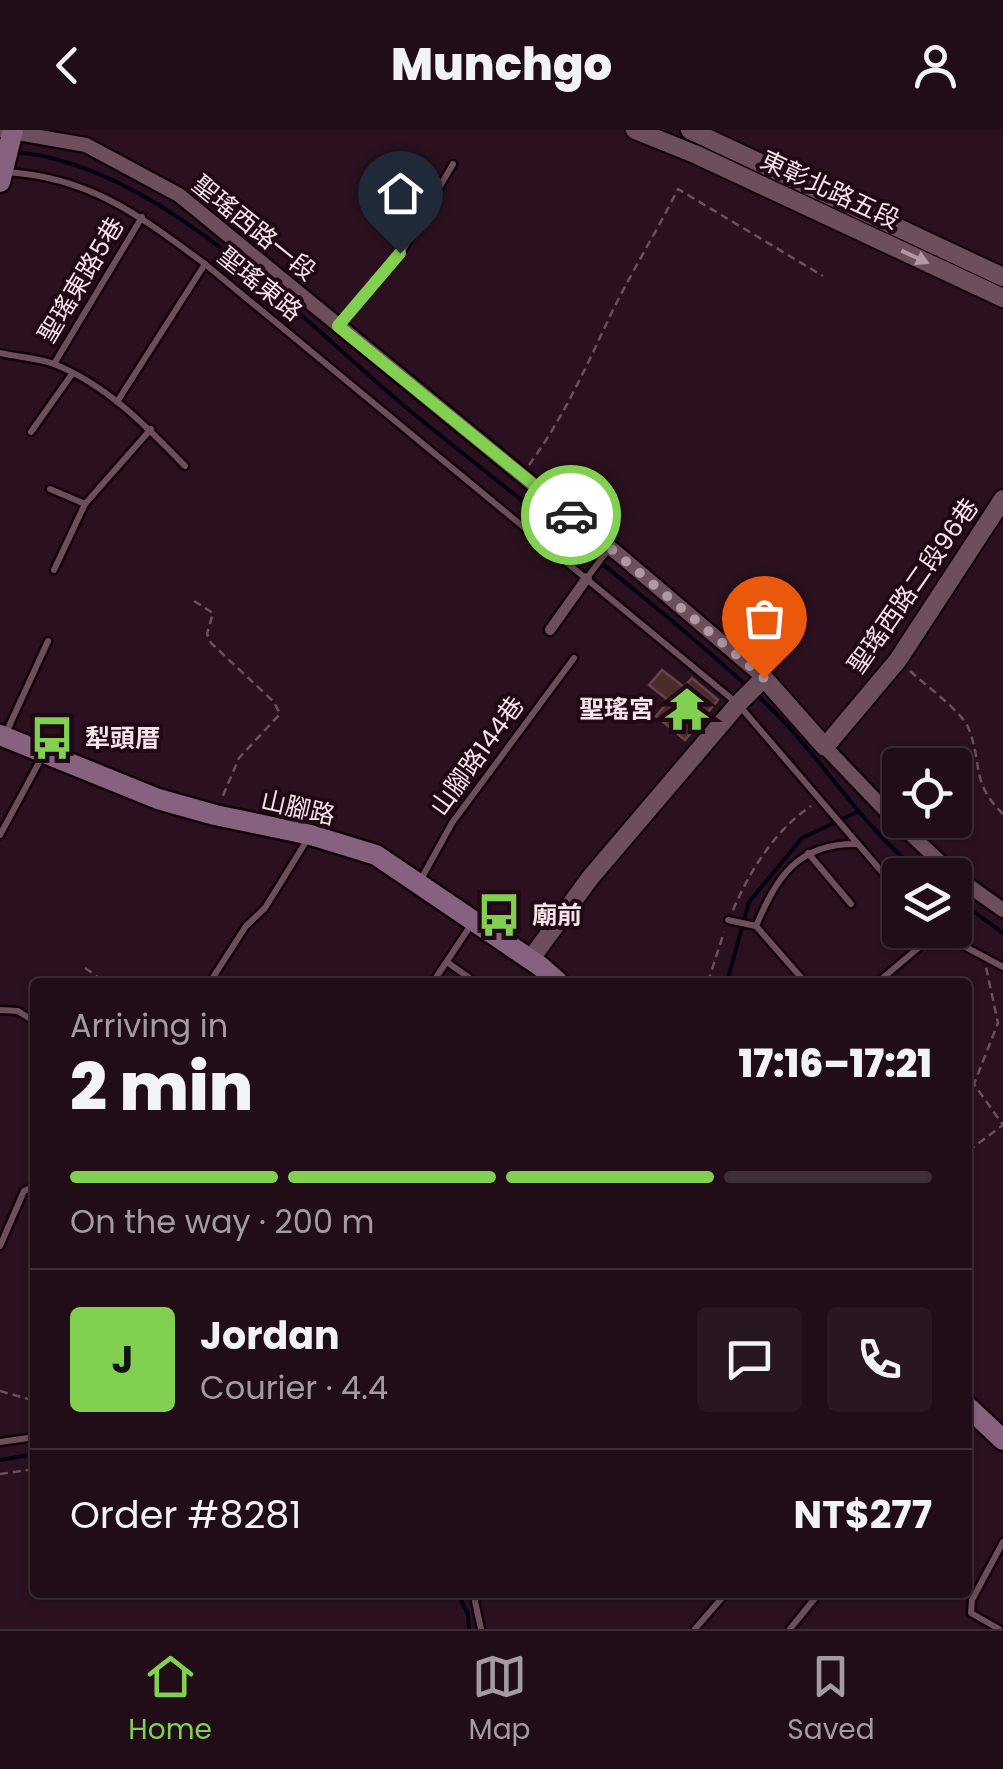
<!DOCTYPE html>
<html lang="en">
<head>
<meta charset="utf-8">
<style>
  body { margin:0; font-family:Poppins,"Noto Sans TC",sans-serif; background:#281620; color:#f1f3f6; height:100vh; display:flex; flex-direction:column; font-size:38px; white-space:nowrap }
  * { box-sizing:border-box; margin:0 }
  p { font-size:32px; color:#a29ca1 }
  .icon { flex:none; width:55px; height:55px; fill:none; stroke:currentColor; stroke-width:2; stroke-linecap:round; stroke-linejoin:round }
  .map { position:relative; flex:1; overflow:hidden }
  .details { position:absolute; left:30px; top:848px; width:942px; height:620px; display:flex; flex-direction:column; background:#200d17; border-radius:10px; box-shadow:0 2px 8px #0004,0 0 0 2px #3d2d36 }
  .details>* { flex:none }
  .controls { position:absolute; left:882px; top:618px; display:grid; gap:20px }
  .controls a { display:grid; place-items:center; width:90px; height:90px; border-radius:10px; background:#200d17; box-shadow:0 2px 8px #0004,0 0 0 2px #3d2d36; font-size:50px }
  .pin { position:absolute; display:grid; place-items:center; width:85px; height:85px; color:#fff; margin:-102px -42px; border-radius:50% 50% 50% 0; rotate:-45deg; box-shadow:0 0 10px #0007 }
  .pin .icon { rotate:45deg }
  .courier { position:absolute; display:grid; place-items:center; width:100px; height:100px; margin:-50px; border:8px solid #82d04f; border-radius:50%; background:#fff; color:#222; box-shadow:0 2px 12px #0007 }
  .overview em { font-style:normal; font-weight:800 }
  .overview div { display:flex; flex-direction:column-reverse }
  .overview { display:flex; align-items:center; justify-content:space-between; height:170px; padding:0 40px }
  h1 { font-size:65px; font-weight:800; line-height:75px }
  .bar { display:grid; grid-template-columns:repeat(4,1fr); gap:15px 10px; align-content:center; height:120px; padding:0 40px }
  .bar i { height:12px; border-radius:8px; background:#3d2d36 }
  .bar .active { background:#82d04f }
  .bar p { grid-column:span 4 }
  .line { display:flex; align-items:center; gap:25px; padding:0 40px; border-top:2px solid #3d2d36 }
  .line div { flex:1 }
  .round { display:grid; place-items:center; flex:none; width:105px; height:105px; border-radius:10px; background:#281620 }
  header { display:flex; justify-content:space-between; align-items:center; height:130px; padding:0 40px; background:#200d17; font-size:45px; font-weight:800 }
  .menu { display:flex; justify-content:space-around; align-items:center; height:140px; border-top:2px solid #3d2d36; background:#200d17; font-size:28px; color:#a29ca1 }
  .menu a { display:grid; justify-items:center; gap:5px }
  .menu .active { color:#82d04f }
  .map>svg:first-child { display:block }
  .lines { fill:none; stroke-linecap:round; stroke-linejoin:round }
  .stream { stroke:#040112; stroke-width:4 }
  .building { fill:#4b2b2c; stroke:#664445; stroke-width:2.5 }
  .service-casing { stroke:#120009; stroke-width:11 }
  .pedestrian-casing { stroke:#120009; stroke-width:15 }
  .minor-casing { stroke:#120009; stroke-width:19 }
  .tertiary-casing { stroke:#120009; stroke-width:22 }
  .secondary-casing { stroke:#120009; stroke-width:25 }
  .path { stroke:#68505d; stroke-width:2.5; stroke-dasharray:8 5; stroke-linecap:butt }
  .service { stroke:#6d4e5d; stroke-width:6 }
  .pedestrian { stroke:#6d4e5d; stroke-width:10 }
  .minor { stroke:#6d4e5d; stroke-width:14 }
  .tertiary { stroke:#6d4e5d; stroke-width:18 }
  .secondary { stroke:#86627f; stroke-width:20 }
  .oneway { fill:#b298a4 }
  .done { stroke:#af99a4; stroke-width:10; stroke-dasharray:0 18 }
  .route { stroke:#82d04f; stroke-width:12 }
  .labels { text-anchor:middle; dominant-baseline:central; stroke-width:8; stroke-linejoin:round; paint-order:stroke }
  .street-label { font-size:25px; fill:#f6e2eb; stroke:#210815 }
  .poi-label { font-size:25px; font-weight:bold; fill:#f6e2eb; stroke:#210815; text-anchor:start }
</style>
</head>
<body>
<header><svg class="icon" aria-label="back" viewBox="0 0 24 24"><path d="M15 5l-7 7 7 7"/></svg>Munchgo<svg class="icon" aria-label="person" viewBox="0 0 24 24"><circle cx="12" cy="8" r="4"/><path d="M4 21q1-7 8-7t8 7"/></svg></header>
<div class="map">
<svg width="1003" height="1499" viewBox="0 0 1003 1499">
  <rect width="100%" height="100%" fill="#2b111f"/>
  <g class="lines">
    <g class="stream">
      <path d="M15 22C165 35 306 197 419 288 528 377 642 461 747 556"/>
      <path d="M758 566C818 620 859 696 924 745"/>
      <path d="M955 768 1003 803"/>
      <path d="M727 852 749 772 802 708 859 681"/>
      <path d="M0 1330 35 1324"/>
      <path d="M457 1462 468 1484 469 1499"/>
    </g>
  </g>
  <path class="building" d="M662 540 684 557 692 548 718 570 685 610 656 586 669 571 649 555Z"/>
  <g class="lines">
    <g class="service-casing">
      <g id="service">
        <path d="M6 42C90 47 140 86 205 134L738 574 900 763"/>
        <path d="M339 196 401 123 453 34"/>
        <path d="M0 223C17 227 38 228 54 234 107 255 147 297 185 336"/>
        <path d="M54 234 142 87"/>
        <path d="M117 272 205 134"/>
        <path d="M31 302 72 244"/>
        <path d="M50 359 85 374"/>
        <path d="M54 440 85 374 151 299"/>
        <path d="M587 448 610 417"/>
        <path d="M5 605 48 511"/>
        <path d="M0 705 42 627"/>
        <path d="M808 723 851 774"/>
        <path d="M420 751 452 693 574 528"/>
        <path d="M728 790 756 796 805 852"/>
        <path d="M756 796C777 747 797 714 855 714"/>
        <path d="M934 800 1003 837"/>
        <path d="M447 832 475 852"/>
        <path d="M210 852 246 796 265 778 307 710"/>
        <path d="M433 852 471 795"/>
        <path d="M878 852 936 803"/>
        <path d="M0 880 18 881 35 892"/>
        <path d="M0 1116 24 1061 35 1056"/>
        <path d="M0 1312 35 1307"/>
        <path d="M473 1462 481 1499"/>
        <path d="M695 1499 727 1462"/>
        <path d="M790 1499 820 1462"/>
        <path d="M999 1499 971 1483 972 1470 1003 1412"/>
      </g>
    </g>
    <g class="pedestrian-casing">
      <path id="pedestrian" d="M550 500 587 448"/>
    </g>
    <g class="minor-casing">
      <g id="minor">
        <path d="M0 0 86 15 179 65 623 428 764 548"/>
        <path d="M825 617 886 681 954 745"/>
        <path d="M955 746 1003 780"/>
      </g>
    </g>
    <g class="tertiary-casing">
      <g id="tertiary">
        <path d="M635 0 697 25 1003 168"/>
        <path d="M690 0 1003 147"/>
        <path d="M530 830 590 748 738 574 764 548 825 617 898 530 1003 369"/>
      </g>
    </g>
    <g class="secondary-casing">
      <g id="secondary">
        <path d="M0 52 13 0"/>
        <path d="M0 605 158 669 215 685 311 705 376 725 540 836 558 852"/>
        <path d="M968 1277 1003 1310"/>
      </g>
    </g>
    <g class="path">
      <path d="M529 335C564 287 586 237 611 184 632 141 657 101 678 59L823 146"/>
      <path d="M194 471 213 483 207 504 211 513 274 572 280 584 239 628 222 668"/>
      <path d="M910 541C925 555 960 580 968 597 983 633 970 652 1003 684"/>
      <path d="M733 780C750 741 774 701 811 676"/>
      <path d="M85 838 105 852"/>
      <path d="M708 852 724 802"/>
      <path d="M968 1021 1003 995 974 954 998 893 986 837"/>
      <path d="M0 1261 35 1271"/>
      <path d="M0 1344 35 1339"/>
    </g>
    <use href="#service" class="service"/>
    <use href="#pedestrian" class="pedestrian"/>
    <use href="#minor" class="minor"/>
    <use href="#tertiary" class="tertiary"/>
    <use href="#secondary" class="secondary"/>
  </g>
  <defs><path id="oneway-solid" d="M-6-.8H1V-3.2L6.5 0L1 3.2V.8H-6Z" transform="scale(2.5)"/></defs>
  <use class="oneway" href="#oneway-solid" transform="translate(915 127) rotate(25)"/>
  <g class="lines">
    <path class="done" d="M571 385 764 548"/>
    <path class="route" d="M400 123 338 196 571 385"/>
  </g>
  <defs>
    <g id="temple-bare" transform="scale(3.45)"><path d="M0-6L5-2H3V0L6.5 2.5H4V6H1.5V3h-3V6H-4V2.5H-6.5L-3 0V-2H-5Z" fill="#82d04f" stroke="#210815" stroke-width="2.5" paint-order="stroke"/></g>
    <g id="bus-bare" transform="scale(3.45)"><path d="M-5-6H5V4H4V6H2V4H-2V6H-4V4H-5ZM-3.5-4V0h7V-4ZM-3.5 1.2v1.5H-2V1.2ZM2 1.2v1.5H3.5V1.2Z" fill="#82d04f" stroke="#210815" stroke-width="2.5" paint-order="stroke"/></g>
  </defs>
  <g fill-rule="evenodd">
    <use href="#temple-bare" x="687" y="579"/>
    <use href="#bus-bare" x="52" y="608"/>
    <use href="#bus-bare" x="499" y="785"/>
  </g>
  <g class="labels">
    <g class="street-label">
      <text transform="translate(830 60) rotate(25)">東彰北路五段</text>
      <text transform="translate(254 98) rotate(39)">聖瑤西路一段</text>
      <text transform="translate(81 150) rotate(-59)">聖瑤東路5巷</text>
      <text transform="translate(260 154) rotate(39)">聖瑤東路</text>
      <text transform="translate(913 456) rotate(-55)">聖瑤西路二段96巷</text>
      <text transform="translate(477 626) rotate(-54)">山腳路144巷</text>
      <text transform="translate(298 678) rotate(13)">山腳路</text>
    </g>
    <g class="poi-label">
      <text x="654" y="579" text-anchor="end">聖瑤宮</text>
      <text x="85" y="608">犁頭厝</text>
      <text x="532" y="785">廟前</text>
    </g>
  </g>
</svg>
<div class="controls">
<a><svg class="icon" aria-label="locate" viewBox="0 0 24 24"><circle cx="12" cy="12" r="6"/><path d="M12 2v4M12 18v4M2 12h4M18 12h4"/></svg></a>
<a><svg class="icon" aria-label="layers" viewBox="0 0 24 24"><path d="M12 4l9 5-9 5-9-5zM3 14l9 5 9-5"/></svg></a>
</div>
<div class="pin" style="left:764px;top:548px;background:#ea580c"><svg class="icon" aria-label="bag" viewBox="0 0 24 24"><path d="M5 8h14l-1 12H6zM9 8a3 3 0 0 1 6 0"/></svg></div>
<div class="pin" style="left:400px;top:123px;background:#1f2937"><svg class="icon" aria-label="home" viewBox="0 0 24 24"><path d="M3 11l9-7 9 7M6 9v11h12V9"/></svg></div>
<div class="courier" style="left:571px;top:385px"><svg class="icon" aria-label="car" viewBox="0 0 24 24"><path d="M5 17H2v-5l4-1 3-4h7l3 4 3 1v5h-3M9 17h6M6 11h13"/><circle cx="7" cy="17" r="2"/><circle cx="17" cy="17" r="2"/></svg></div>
<section class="details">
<div class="overview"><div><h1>2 min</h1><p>Arriving in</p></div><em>17:16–17:21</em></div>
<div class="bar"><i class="active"></i><i class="active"></i><i class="active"></i><i></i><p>On the way · 200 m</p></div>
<div class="line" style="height:180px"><b class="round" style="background:#82d04f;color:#111">J</b><div><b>Jordan</b><p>Courier · 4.4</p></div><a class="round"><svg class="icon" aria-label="chat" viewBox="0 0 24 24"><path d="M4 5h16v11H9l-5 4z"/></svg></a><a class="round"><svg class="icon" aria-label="phone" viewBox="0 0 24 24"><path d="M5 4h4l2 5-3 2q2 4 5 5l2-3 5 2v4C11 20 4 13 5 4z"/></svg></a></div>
<div class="line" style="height:130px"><div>Order #8281</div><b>NT$277</b></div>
</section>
</div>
<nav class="menu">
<a class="active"><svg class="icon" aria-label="home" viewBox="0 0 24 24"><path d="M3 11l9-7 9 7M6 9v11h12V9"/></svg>Home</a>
<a><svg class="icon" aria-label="map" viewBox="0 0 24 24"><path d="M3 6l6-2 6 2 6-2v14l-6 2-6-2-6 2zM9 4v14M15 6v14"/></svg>Map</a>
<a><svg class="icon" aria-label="saved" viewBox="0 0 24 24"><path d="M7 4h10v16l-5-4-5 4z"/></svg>Saved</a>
</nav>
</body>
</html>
